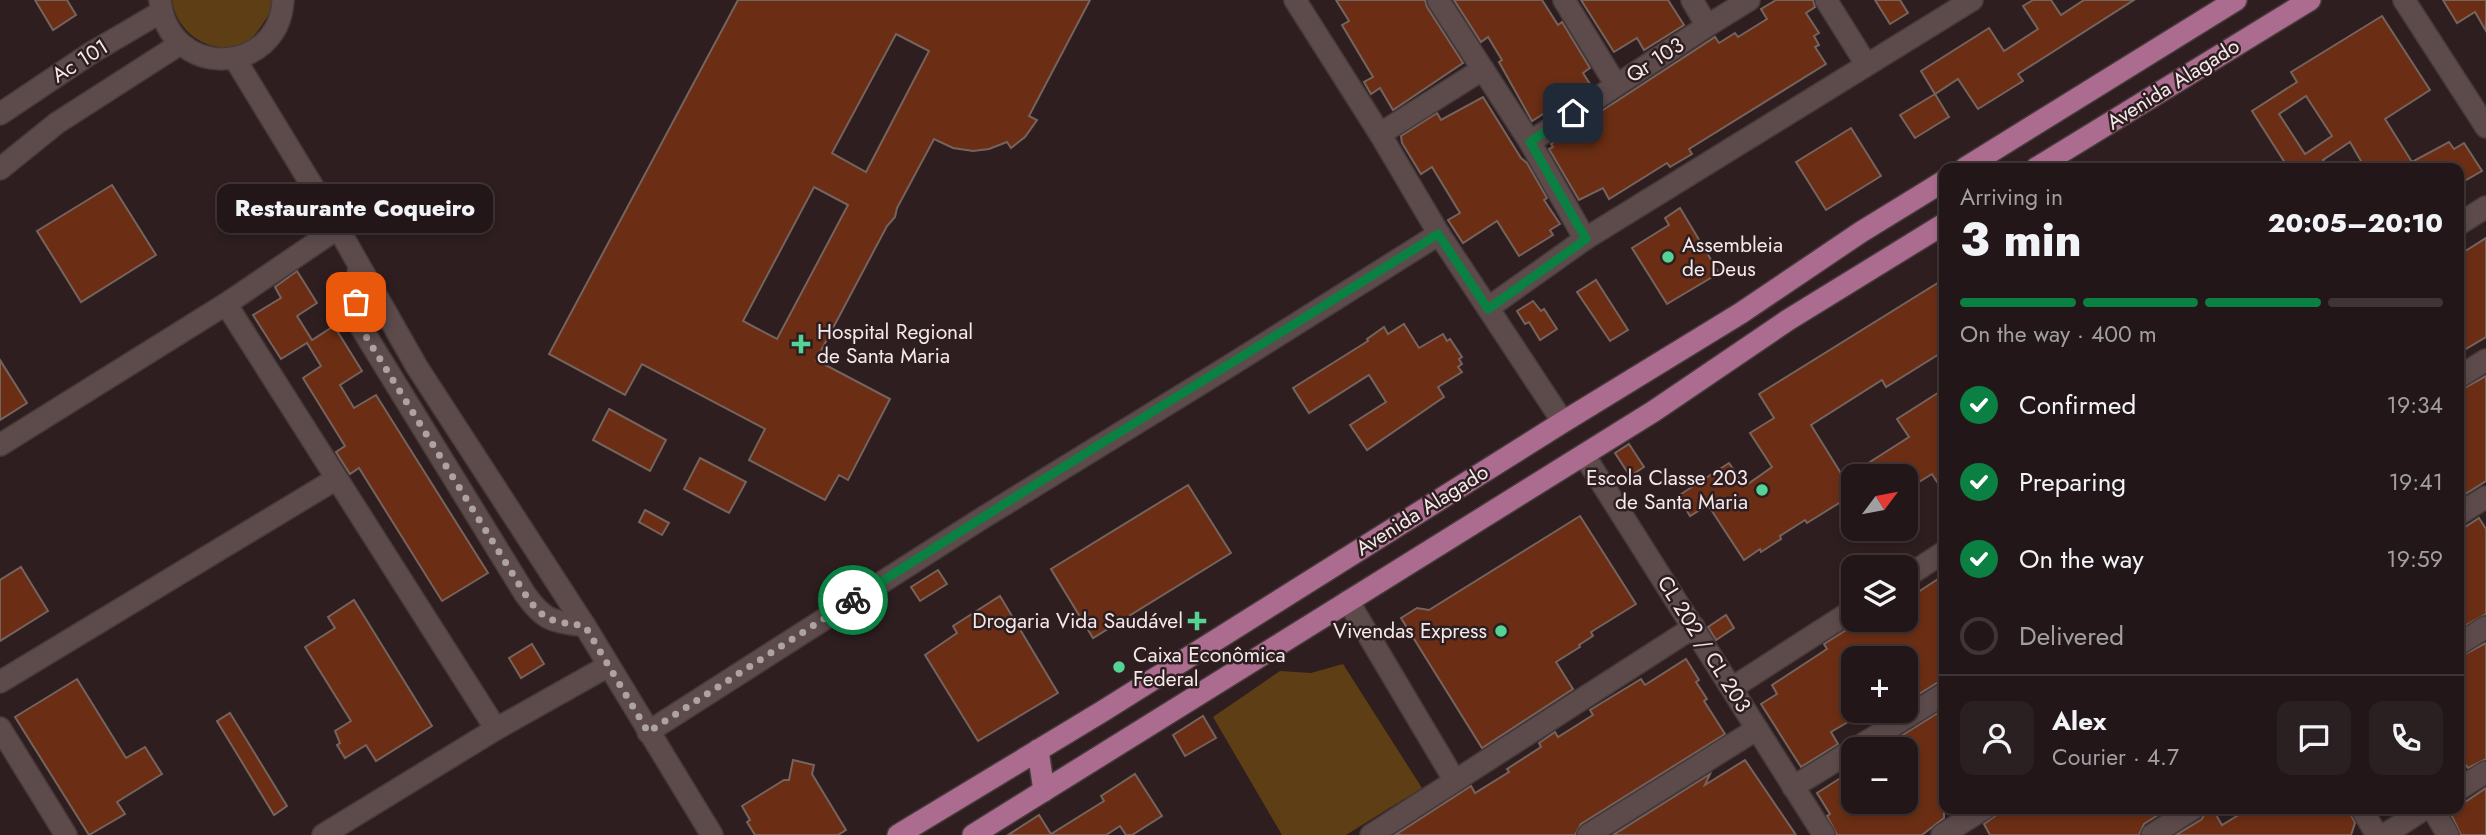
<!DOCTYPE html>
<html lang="en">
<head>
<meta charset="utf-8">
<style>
  body { margin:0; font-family:Jost,sans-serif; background:#2a1f21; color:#f1f3f6; height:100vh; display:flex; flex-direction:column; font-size:26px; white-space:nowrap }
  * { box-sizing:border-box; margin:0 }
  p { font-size:23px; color:#a29fa2 }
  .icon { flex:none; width:38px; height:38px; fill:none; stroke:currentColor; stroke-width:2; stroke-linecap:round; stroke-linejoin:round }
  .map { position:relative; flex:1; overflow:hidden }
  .sheet { position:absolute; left:1939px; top:163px; width:525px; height:651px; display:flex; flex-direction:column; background:#221618; border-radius:14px; box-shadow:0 4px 10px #0003,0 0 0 2px #3f3537 }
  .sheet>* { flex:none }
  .needle { width:46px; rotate:58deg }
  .tools { position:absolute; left:1841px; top:464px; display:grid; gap:14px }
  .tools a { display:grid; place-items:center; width:77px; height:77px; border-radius:14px; background:#221618; box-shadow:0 4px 10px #0003,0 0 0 2px #3f3537; font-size:35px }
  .pin { position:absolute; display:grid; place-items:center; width:60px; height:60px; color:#fff; margin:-30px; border-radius:14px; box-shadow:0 4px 10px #0006 }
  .courier { position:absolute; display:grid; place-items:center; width:70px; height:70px; margin:-35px; border:5px solid #0b8043; border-radius:50%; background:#fff; color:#222; box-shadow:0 2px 9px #0007 }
  .bubble { position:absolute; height:49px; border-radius:14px; background:#221618; box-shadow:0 4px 10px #0003,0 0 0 2px #3f3537; font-size:23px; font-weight:800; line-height:49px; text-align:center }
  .overview em { font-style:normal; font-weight:800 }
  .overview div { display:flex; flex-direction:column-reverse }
  .overview { display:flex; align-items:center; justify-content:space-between; height:119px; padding:0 21px }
  h1 { font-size:46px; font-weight:800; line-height:52px }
  .bar { display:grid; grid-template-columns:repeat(4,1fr); gap:10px 7px; align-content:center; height:84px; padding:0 21px }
  .bar i { height:9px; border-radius:5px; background:#3f3537 }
  .bar .current { background:#0b8043 }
  .bar p { grid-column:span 4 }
  .line { display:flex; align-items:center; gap:18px; padding:0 21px; border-top:2px solid #3f3537 }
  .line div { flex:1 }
  .round { display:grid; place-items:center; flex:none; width:74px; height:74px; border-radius:14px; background:#2a1f21 }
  ol { padding:0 21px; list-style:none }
  li { display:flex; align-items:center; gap:21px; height:77px }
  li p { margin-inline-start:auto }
  li .icon { padding:7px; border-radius:50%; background:#0b8043; color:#fff; stroke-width:4 }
  li:last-child { color:#a29fa2 }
  li i { width:38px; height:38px; border:4px solid #3f3537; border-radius:50% }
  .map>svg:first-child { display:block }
  .green { fill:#5e3e14 }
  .building { fill:#6b2e14; stroke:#75635d; stroke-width:2; fill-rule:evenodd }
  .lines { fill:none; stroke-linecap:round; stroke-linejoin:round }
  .minor-casing { stroke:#463a3a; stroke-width:24 }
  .major-casing { stroke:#463a3a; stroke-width:24 }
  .minor { stroke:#5d4b4c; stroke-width:21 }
  .major { stroke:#ac6c90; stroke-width:21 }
  .done { stroke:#afa2a3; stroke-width:7; stroke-dasharray:0 12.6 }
  .route { stroke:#0b8043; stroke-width:9 }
  .poi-dot { fill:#55d395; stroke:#2e1e20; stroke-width:2.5 }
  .labels { text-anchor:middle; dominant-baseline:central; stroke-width:5; stroke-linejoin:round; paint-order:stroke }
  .street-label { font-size:21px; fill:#f4e9ea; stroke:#2e1e20 }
  .poi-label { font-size:21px; fill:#f4e9ea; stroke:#2e1e20; text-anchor:start }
</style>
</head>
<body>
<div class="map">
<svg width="2486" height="835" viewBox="0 0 2486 835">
  <rect width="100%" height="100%" fill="#2e1e20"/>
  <g class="green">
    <path d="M172 0H273L274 6C266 18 256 39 242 44 211 56 176 33 172 0Z"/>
    <path d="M1343 664 1422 788 1346 835H1282L1213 717 1280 671 1311 673Z"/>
  </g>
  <g class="building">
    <path d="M35 0H67L76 15 53 30Z"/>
    <path d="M738 0H1090L1029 116 1037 120 1025 137 1011 148 1007 142 989 149 973 151 953 148 934 139 897 208 895 217 887 226 816 360 890 399 848 480 839 475 825 500 749 460 765 429 642 364 625 395 549 354ZM896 34 929 51 866 172 832 153ZM814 187 848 205 777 339 743 321Z"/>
    <path d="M1336 0H1425L1427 7 1463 63 1393 110 1380 88 1371 94 1364 82 1373 77 1342 25 1349 21Z"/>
    <path d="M1454 0H1542L1558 25 1562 22 1590 68 1583 73 1590 84 1532 121 1499 62 1502 60 1488 37 1481 42Z"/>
    <path d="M1581 0H1668L1684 25 1644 50 1637 38 1614 52Z"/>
    <path d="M1776 0H1813L1815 7 1806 13 1819 33 1814 36 1819 45 1815 47 1826 64 1689 149 1692 154 1670 167 1667 163 1609 199 1603 188 1579 200 1549 149 1553 147 1551 144 1715 37 1719 43 1735 33 1738 37 1767 19 1761 9Z"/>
    <path d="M1875 0H1900L1908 13 1890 24Z"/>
    <path d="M2033 0H2051L2061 15 2084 0H2134L2018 74 2023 81 1978 109 1958 79 1935 94 1921 71 1989 28 2004 51 2038 29 2023 6Z"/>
    <path d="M2443 0H2486V31L2475 12 2457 23Z"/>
    <path d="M2382 16 2430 90 2385 119 2412 162 2449 142 2454 149 2464 143 2482 171 2459 184V168H2365L2350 142 2323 160 2328 168H2285L2287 166 2252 111 2297 82 2291 72ZM2306 96 2332 136 2305 154 2279 114Z"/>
    <path d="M1935 94 1949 117 1915 138 1900 115Z"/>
    <path d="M1483 97 1521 158 1527 163 1547 198 1544 200 1560 224 1550 230 1553 235 1519 256 1497 221 1463 243 1448 220 1460 213 1432 167 1421 174 1402 143 1401 136 1437 113 1441 120Z"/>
    <path d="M1851 128 1881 176 1826 210 1796 162Z"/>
    <path d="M112 185 156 255 81 302 37 231Z"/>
    <path d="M1680 208 1719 273 1667 304 1632 248 1669 225 1665 218Z"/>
    <path d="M2486 238V337L2459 353V255Z"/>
    <path d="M297 271 317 303 297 316 312 340 334 326 362 371 340 385 354 408 376 395 488 573 442 601 359 468 350 474 336 452 345 446 303 378 321 366 307 343 281 359 253 315 281 298 275 287Z"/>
    <path d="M1944 279V351L1886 387 1882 380 1811 425 1852 491 1850 492 1852 495 1807 523 1805 520 1780 536 1781 539 1761 552 1760 549 1744 560 1708 505 1690 516 1678 496 1729 463 1745 486 1772 467 1750 433 1774 418 1759 394Z"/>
    <path d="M1596 280 1628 330 1610 341 1577 292Z"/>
    <path d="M1533 301 1541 311 1544 309 1557 329 1540 340 1529 322 1525 324 1517 311Z"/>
    <path d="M1404 324 1419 348 1443 334 1447 341 1450 339 1462 357 1459 359 1462 364 1458 367 1462 372 1438 387 1444 397 1367 450 1350 425 1386 402 1369 375 1309 413 1293 388 1368 341 1367 339 1384 327 1388 334Z"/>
    <path d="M0 360 27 403 0 420Z"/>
    <path d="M2486 376V481L2459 498V391Z"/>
    <path d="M1944 389V493L1932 474 1906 490V476H1848L1909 437 1897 419Z"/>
    <path d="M609 409 666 440 650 471 593 440Z"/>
    <path d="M1629 444 1644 467 1630 476 1615 453Z"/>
    <path d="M700 458 746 482 729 513 684 489Z"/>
    <path d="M1188 485 1231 553 1093 638 1051 569Z"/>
    <path d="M645 510 669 523 662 535 639 522Z"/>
    <path d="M1580 516 1636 604 1591 632 1593 636 1579 645 1580 647 1556 662 1573 689 1482 748 1401 618 1417 608 1429 610Z"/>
    <path d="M2479 518 2486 529V614L2459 629V531Z"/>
    <path d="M21 567 48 611 0 641V580Z"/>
    <path d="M938 570 947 584 920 601 911 587Z"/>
    <path d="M1944 575V681L1937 683 1906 702V658H1853V719L1831 732 1838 744 1801 767 1761 704 1777 694 1772 685 1827 649 1824 644 1862 620H1906V600Z"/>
    <path d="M1000 596 1058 693 978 741 925 655 957 633 953 626Z"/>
    <path d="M354 600 432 726 376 761 366 745 345 758 337 745 340 743 335 731 351 721 305 647 335 628 328 617Z"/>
    <path d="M1726 615 1734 628 1716 640 1708 627Z"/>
    <path d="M2486 643V759L2468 768 2465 764 2459 768V657Z"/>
    <path d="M532 644 544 664 521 678 509 658Z"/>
    <path d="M1686 659 1699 680 1696 682 1707 699 1704 701 1725 734 1581 824 1575 835H1395L1471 786 1475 793 1509 772 1507 769 1541 747 1539 743 1555 732 1558 737 1593 715 1590 710 1641 679 1645 685Z"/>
    <path d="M77 679 126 758 145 747 162 774 117 802 125 814 89 835 15 717Z"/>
    <path d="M1944 709V818L1922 835H1837L1827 816 1830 814 1817 793 1853 770V802H1906V749H1890L1887 745Z"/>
    <path d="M1866 710H1892L1873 722Z"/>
    <path d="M230 713 287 806 274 815 217 721Z"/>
    <path d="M1203 716 1216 738 1185 756 1173 735Z"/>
    <path d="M793 760 814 765 812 774 846 830 838 835H755L747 822 750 820 742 806 784 780H789Z"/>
    <path d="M1745 760 1796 835H1613L1710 774 1705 785Z"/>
    <path d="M1135 774 1162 816 1132 835H1126L1120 826 1106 835H1008L1039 815 1051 834 1104 801 1101 796Z"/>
    <path d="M2486 788V835H2461L2448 808H2459V806Z"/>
    <path d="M2006 808H2169L2144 824 2139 835H1990L1984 824Z"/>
    <path d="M2207 808H2212L2222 825 2250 808H2348L2355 823 2351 835H2176L2202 819Z"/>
  </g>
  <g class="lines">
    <g class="minor-casing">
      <g id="minor">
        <path d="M160 0C168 80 279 77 283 0"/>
        <path d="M1295 0 1380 134 1439 234 1563 422"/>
        <path d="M1438 0 1530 142"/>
        <path d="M1564 0 1616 85"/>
        <path d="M1826 0 1866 64"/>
        <path d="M2404 0 2486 127"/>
        <path d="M1707 26 1749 0"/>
        <path d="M235 59 338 228 417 367 585 626 712 835"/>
        <path d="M0 114 91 53 161 12"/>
        <path d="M1380 134 1483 69"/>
        <path d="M0 169 57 123 180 44"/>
        <path d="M2459 224 2486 207"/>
        <path d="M338 228 226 304 496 729"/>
        <path d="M1585 239 1530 142 1707 26 1692 0"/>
        <path d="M359 265C357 288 354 307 362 329L525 594C545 622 552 621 585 626"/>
        <path d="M1488 308 1585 239 1972 0"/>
        <path d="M2459 377 2486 360"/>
        <path d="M0 445 226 304"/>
        <path d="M1584 455 1824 835"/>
        <path d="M2459 514 2486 497"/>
        <path d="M1906 577 1944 552"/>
        <path d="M1348 601 1455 781"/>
        <path d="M2459 644 2486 627"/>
        <path d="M0 682 336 479"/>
        <path d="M1732 688 1853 610"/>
        <path d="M0 728 66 835"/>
        <path d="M648 732 984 517 1226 368 1439 234"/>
        <path d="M1855 749 1944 694"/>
        <path d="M1793 787 1853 750"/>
        <path d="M2459 789 2486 772"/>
        <path d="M2361 808 2377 835"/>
        <path d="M2432 808 2448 835"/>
        <path d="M323 835 496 729 608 666"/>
        <path d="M1371 835 1694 627"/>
        <path d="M1588 835 1757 729"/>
        <path d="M1942 835 1985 808"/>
        <path d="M2152 835 2194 808"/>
        <path d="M2384 835 2426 808"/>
      </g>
    </g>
    <g class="major-casing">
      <g id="major">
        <path d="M1965 168 2236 0"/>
        <path d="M2036 168 2310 0"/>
        <path d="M1038 750 1044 791"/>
        <path d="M898 835 1103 711 1563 422 1741 313 1861 232 1944 181"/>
        <path d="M973 835 1654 411 1788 320 1944 224"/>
      </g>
    </g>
    <use href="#minor" class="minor"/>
    <use href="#major" class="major"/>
  </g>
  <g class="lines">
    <path class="done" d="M356 302V314L362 330 525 594C545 623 552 621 585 626L648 732 853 600"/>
    <path class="route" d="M853 600C1046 475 1244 357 1438 234L1488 309 1586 239 1530 142 1573 113"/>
  </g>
  <g class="poi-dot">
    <circle cx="1668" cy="257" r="7"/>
    <path d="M797.5 333.5h7v7h7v7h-7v7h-7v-7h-7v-7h7z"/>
    <circle cx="1762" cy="490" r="7"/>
    <path d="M1193.5 610.5h7v7h7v7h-7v7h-7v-7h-7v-7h7z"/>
    <circle cx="1501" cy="631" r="7"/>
    <circle cx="1119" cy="667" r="7"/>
  </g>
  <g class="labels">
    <g class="street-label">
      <text transform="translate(1655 60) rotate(-33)">Qr 103</text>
      <text transform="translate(80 61) rotate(-32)">Ac 101</text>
      <text transform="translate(2173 84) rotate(-32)">Avenida Alagado</text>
      <text transform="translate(1422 510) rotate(-32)">Avenida Alagado</text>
      <text transform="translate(1704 644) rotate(58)">CL 202 / CL 203</text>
    </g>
    <g class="poi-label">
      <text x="1682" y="245">Assembleia<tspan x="1682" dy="24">de Deus</tspan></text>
      <text x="817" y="332">Hospital Regional<tspan x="817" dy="24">de Santa Maria</tspan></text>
      <text x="1748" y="478" text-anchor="end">Escola Classe 203<tspan x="1748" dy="24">de Santa Maria</tspan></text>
      <text x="1183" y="621" text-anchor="end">Drogaria Vida Saudável</text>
      <text x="1487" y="631" text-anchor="end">Vivendas Express</text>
      <text x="1133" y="655">Caixa Econômica<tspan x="1133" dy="24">Federal</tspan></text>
    </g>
  </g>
</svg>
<div class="tools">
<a><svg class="needle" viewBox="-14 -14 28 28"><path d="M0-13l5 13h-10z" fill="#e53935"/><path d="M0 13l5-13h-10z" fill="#a29fa2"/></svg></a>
<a><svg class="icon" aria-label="layers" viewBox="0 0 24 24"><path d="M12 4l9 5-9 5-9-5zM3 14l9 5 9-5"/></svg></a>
<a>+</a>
<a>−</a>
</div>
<div class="pin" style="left:356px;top:302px;background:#ea580c"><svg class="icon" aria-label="bag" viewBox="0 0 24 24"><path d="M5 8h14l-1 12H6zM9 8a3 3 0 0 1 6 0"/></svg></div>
<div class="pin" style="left:1573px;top:113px;background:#1f2937"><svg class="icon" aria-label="home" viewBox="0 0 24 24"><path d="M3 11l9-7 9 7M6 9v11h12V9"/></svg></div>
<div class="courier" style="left:853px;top:600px"><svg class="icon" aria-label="bike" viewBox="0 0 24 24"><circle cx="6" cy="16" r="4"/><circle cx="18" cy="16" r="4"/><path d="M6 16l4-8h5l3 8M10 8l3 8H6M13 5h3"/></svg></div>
<div class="bubble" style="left:217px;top:184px;width:276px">Restaurante Coqueiro</div>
<section class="sheet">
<div class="overview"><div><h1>3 min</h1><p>Arriving in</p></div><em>20:05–20:10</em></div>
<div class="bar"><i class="current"></i><i class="current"></i><i class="current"></i><i></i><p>On the way · 400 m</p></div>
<ol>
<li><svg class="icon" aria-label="check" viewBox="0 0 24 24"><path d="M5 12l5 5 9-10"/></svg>Confirmed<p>19:34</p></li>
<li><svg class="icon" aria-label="check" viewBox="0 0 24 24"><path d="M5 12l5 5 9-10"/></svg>Preparing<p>19:41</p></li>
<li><svg class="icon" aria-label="check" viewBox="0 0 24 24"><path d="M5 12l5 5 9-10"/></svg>On the way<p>19:59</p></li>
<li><i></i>Delivered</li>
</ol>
<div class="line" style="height:126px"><a class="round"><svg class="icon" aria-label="person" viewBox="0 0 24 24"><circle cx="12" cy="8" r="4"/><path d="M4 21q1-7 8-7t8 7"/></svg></a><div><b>Alex</b><p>Courier · 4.7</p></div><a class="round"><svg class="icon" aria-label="chat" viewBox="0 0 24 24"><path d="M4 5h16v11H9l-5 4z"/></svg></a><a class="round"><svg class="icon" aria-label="phone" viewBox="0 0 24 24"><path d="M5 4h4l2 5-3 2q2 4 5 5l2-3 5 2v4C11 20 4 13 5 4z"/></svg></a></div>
</section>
</div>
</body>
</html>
